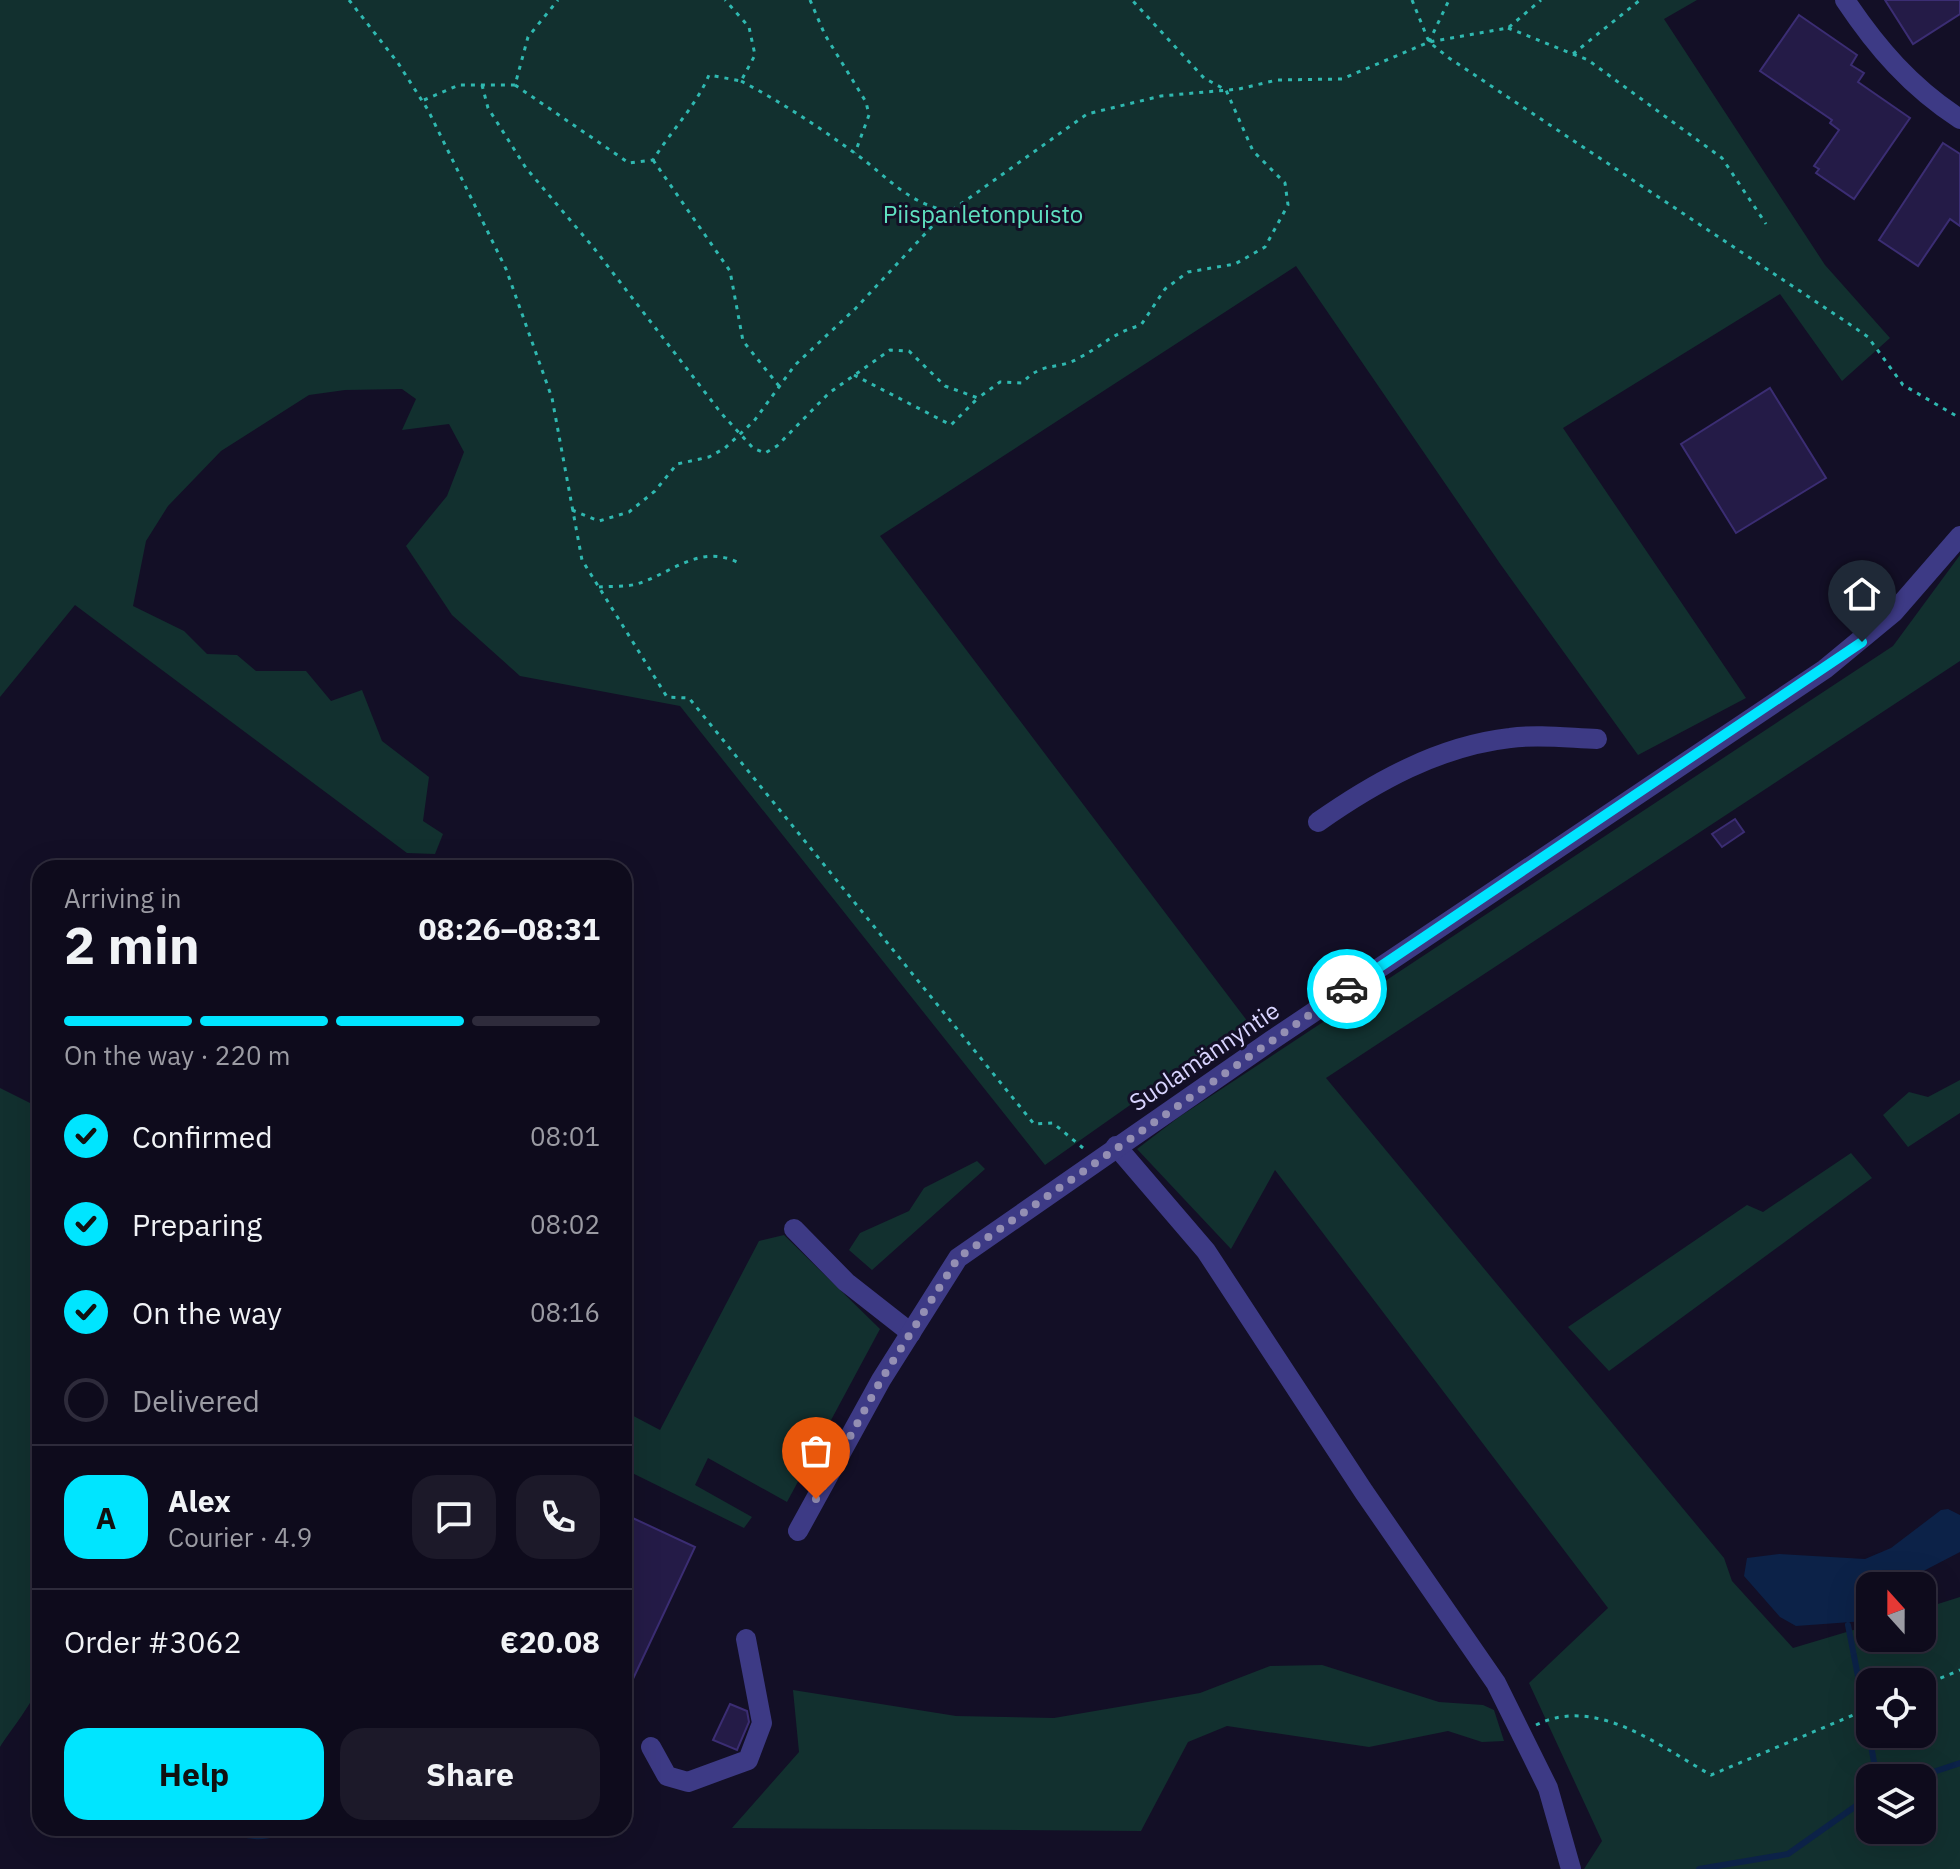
<!DOCTYPE html>
<html lang="en">
<head>
<meta charset="utf-8">
<style>
  body { margin:0; font-family:"IBM Plex Sans",sans-serif; background:#1c1929; color:#f1f3f6; height:100vh; display:flex; flex-direction:column; font-size:30px; white-space:nowrap }
  * { box-sizing:border-box; margin:0 }
  p { font-size:26px; color:#9b9ba3 }
  .icon { flex:none; width:44px; height:44px; fill:none; stroke:currentColor; stroke-width:2; stroke-linecap:round; stroke-linejoin:round }
  .map { position:relative; flex:1; overflow:hidden }
  .panel { position:absolute; left:32px; top:860px; width:600px; height:976px; display:flex; flex-direction:column; background:#0e0b1c; border-radius:24px; box-shadow:0 8px 32px #0002,0 0 0 2px #2e2b3b }
  .panel>* { flex:none }
  .needle { width:52px; rotate:339deg }
  .buttons { position:absolute; left:1856px; top:1572px; display:grid; gap:16px }
  .buttons a { display:grid; place-items:center; width:80px; height:80px; border-radius:16px; background:#0e0b1c; box-shadow:0 8px 32px #0002,0 0 0 2px #2e2b3b; font-size:40px }
  .pin { position:absolute; display:grid; place-items:center; width:68px; height:68px; color:#fff; margin:-82px -34px; border-radius:50% 50% 50% 0; rotate:-45deg; box-shadow:0 0 8px #0007 }
  .pin .icon { rotate:45deg }
  .courier { position:absolute; display:grid; place-items:center; width:80px; height:80px; margin:-40px; border:6px solid #00e5ff; border-radius:50%; background:#fff; color:#222; box-shadow:0 2px 10px #0007 }
  .summary em { font-style:normal; font-weight:700 }
  .summary div { display:flex; flex-direction:column-reverse }
  .summary { display:flex; align-items:center; justify-content:space-between; height:136px; padding:0 32px }
  h1 { font-size:52px; font-weight:700; line-height:60px }
  .bar { display:grid; grid-template-columns:repeat(4,1fr); gap:12px 8px; align-content:center; height:96px; padding:0 32px }
  .bar i { height:10px; border-radius:6px; background:#2e2b3b }
  .bar .active { background:#00e5ff }
  .bar p { grid-column:span 4 }
  .line { display:flex; align-items:center; gap:20px; padding:0 32px; border-top:2px solid #2e2b3b }
  .line div { flex:1 }
  .round { display:grid; place-items:center; flex:none; width:84px; height:84px; border-radius:24px; background:#1c1929 }
  ol { padding:0 32px; list-style:none }
  li { display:flex; align-items:center; gap:24px; height:88px }
  li p { margin-inline-start:auto }
  li .icon { padding:8px; border-radius:50%; background:#00e5ff; color:#111; stroke-width:4 }
  li:last-child { color:#9b9ba3 }
  li i { width:44px; height:44px; border:4px solid #2e2b3b; border-radius:50% }
  .action { display:flex; gap:16px; margin-top:auto; padding:16px 32px }
  .action a { flex:1; height:92px; border-radius:24px; background:#00e5ff; color:#111; font-size:32px; font-weight:700; line-height:92px; text-align:center }
  .action a+a { background:#1c1929; color:#f1f3f6 }
  .map>svg:first-child { display:block }
  .green { fill:#12302f; fill-rule:evenodd }
  .water { fill:#0c2248 }
  .lines { fill:none; stroke-linecap:round; stroke-linejoin:round }
  .stream { stroke:#0c2248; stroke-width:6 }
  .building { fill:#241b47; stroke:#3b2d73; stroke-width:2 }
  .path { stroke:#2fb8b0; stroke-width:3; stroke-dasharray:4 6; stroke-linecap:butt }
  .minor { stroke:#3d3a85; stroke-width:20 }
  .done { stroke:#948fb3; stroke-width:8; stroke-dasharray:0 14.4 }
  .route { stroke:#00e5ff; stroke-width:10 }
  .labels { text-anchor:middle; dominant-baseline:central; stroke-width:6; stroke-linejoin:round; paint-order:stroke }
  .park-label { font-size:24px; fill:#5fe0c0; stroke:#130f26 }
  .street-label { font-size:24px; fill:#d9d4ff; stroke:#130f26 }
</style>
</head>
<body>
<div class="map">
<svg width="1960" height="1869" viewBox="0 0 1960 1869">
  <rect width="100%" height="100%" fill="#130f26"/>
  <g class="green">
    <path d="M0 0H1697L1664 19 1825 265 1890 338 1842 381 1780 294 1563 428 1746 698 1638 755 1501 565 1296 266 880 536 1248 1022 1045 1165 680 706 520 676 452 615 406 546 447 496 464 452 449 424 402 430 416 399 402 389 345 390 309 395 221 451 168 506 146 541 133 606 184 631 207 654 237 655 256 671H306L331 701 362 690 382 741 429 777 423 821 443 834 435 854 407 853 75 605 0 697Z"/>
    <path d="M1960 555V661L1326 1078 1724 1558 1732 1581 1793 1648 1870 1625V1638H1922V1609L1960 1597V1869H1584L1602 1841 1529 1683 1608 1608 1275 1170 1231 1249 1137 1149 1179 1117 1893 646ZM1870 1682H1922V1734H1870ZM1870 1778H1922V1830H1870Z"/>
    <path d="M1960 1080V1113L1908 1147 1883 1115 1909 1092 1928 1097Z"/>
    <path d="M0 1088 40 1108V1571C16 1615 49 1643 40 1682 36 1699 10 1731 0 1747Z"/>
    <path d="M1851 1153 1872 1178 1609 1371 1568 1327 1747 1205 1763 1212Z"/>
    <path d="M977 1161 985 1169 872 1270 849 1250 860 1233 909 1211 924 1188Z"/>
    <path d="M784 1235 880 1329 787 1502 708 1458 695 1485 752 1517 744 1528 624 1469V1411L660 1430 759 1241Z"/>
    <path d="M1322 1665 1439 1702 1483 1705 1494 1710 1504 1741 1482 1742 1448 1731 1369 1747 1227 1726 1188 1742 1141 1831 732 1828 799 1752 793 1690 956 1716 1054 1718 1200 1693 1270 1666Z"/>
  </g>
  <g class="water">
    <path d="M1948 1509 1960 1515V1552L1908 1579V1586H1870V1618L1865 1621 1796 1626 1780 1617 1744 1576 1747 1558 1779 1554 1865 1559 1891 1548 1941 1510Z"/>
    <path d="M223 1828H293C270 1844 245 1842 223 1828Z"/>
  </g>
  <g class="lines">
    <g class="stream">
      <path d="M1848 1625 1862 1697"/>
      <path d="M1867 1724 1877 1778"/>
      <path d="M1915 1778 1960 1763"/>
      <path d="M1699 1869 1788 1854 1870 1796"/>
    </g>
  </g>
  <g class="building">
    <path d="M1885 0H1960V14L1913 44Z"/>
    <path d="M1799 15 1857 55 1851 65 1864 73 1858 82 1910 118 1854 199 1816 173 1819 169 1814 166 1839 130 1830 123 1832 120 1760 71Z"/>
    <path d="M1943 143 1960 154V226L1950 219 1918 266 1879 240Z"/>
    <path d="M1770 388 1826 478 1736 533 1681 444Z"/>
    <path d="M1735 819 1744 832 1722 847 1712 834Z"/>
    <path d="M624 1514 695 1547 624 1698Z"/>
    <path d="M730 1704 747 1711 749 1722 737 1750 713 1740Z"/>
  </g>
  <g class="lines">
    <g class="path">
      <path d="M349 0 398 63 428 110 506 269 552 398 582 560 667 697 689 698 1034 1124 1053 1123 1083 1148"/>
      <path d="M810 0 825 35 866 102 869 115 855 153"/>
      <path d="M1412 0 1429 42 1449 58 1845 321 1868 337 1903 385 1960 418"/>
      <path d="M1508 28 1588 60 1722 158 1766 224"/>
      <path d="M1429 42 1449 0"/>
      <path d="M1573 54 1640 0"/>
      <path d="M741 81C781 102 819 127 856 154 888 177 908 204 949 211"/>
      <path d="M482 85 488 108 526 168 593 247 721 413 753 448 765 453 777 446 829 393 890 350 909 351 945 386 978 398 1000 382 1022 383C1044 360 1057 371 1079 358 1105 344 1111 334 1141 325L1165 289 1188 272 1235 264 1265 247 1288 205 1285 183 1253 151 1226 90 1204 78 1132 0"/>
      <path d="M515 85 629 163 653 160C671 131 696 106 709 75L741 81 755 55 749 27 725 0"/>
      <path d="M424 100 459 85H515L528 37 558 0"/>
      <path d="M653 160 730 271 743 341 779 386"/>
      <path d="M854 375 951 425 978 398"/>
      <path d="M572 510 599 521 629 512 655 491 677 464 709 457 725 448 754 421 795 365 856 308 937 221 1087 114 1161 96 1239 89 1277 80 1342 79 1429 42 1508 28 1541 0"/>
      <path d="M599 587C611 586 626 587 637 584 672 573 700 543 739 563"/>
      <path d="M1922 1686 1960 1670"/>
      <path d="M1536 1725C1596 1695 1659 1746 1711 1775L1870 1708"/>
    </g>
    <g class="minor">
      <path d="M1845 0C1877 48 1911 87 1960 119"/>
      <path d="M1318 822C1375 782 1439 746 1510 738 1538 734 1569 738 1597 739"/>
      <path d="M1116 1146 1206 1251 1364 1492 1496 1683 1548 1788 1571 1869"/>
      <path d="M794 1229 846 1282 911 1333"/>
      <path d="M798 1531 881 1380 958 1258 1272 1040 1825 669 1894 612 1960 536"/>
      <path d="M651 1747 667 1776 688 1782 748 1760 762 1723 746 1639"/>
    </g>
  </g>
  <g class="lines">
    <path class="done" d="M816 1499 881 1380 958 1258 1347 989"/>
    <path class="route" d="M1347 989 1862 642"/>
  </g>
  <g class="labels">
    <g class="park-label">
      <text x="983" y="214">Piispanletonpuisto</text>
    </g>
    <g class="street-label">
      <text transform="translate(1204 1056) rotate(-34)">Suolamännyntie</text>
    </g>
  </g>
</svg>
<div class="buttons">
<a><svg class="needle" viewBox="-14 -14 28 28"><path d="M0-13l5 13h-10z" fill="#e53935"/><path d="M0 13l5-13h-10z" fill="#9b9ba3"/></svg></a>
<a><svg class="icon" aria-label="locate" viewBox="0 0 24 24"><circle cx="12" cy="12" r="6"/><path d="M12 2v4M12 18v4M2 12h4M18 12h4"/></svg></a>
<a><svg class="icon" aria-label="layers" viewBox="0 0 24 24"><path d="M12 4l9 5-9 5-9-5zM3 14l9 5 9-5"/></svg></a>
</div>
<div class="pin" style="left:816px;top:1499px;background:#ea580c"><svg class="icon" aria-label="bag" viewBox="0 0 24 24"><path d="M5 8h14l-1 12H6zM9 8a3 3 0 0 1 6 0"/></svg></div>
<div class="pin" style="left:1862px;top:642px;background:#1f2937"><svg class="icon" aria-label="home" viewBox="0 0 24 24"><path d="M3 11l9-7 9 7M6 9v11h12V9"/></svg></div>
<div class="courier" style="left:1347px;top:989px"><svg class="icon" aria-label="car" viewBox="0 0 24 24"><path d="M5 17H2v-5l4-1 3-4h7l3 4 3 1v5h-3M9 17h6M6 11h13"/><circle cx="7" cy="17" r="2"/><circle cx="17" cy="17" r="2"/></svg></div>
<section class="panel">
<div class="summary"><div><h1>2 min</h1><p>Arriving in</p></div><em>08:26–08:31</em></div>
<div class="bar"><i class="active"></i><i class="active"></i><i class="active"></i><i></i><p>On the way · 220 m</p></div>
<ol>
<li><svg class="icon" aria-label="check" viewBox="0 0 24 24"><path d="M5 12l5 5 9-10"/></svg>Confirmed<p>08:01</p></li>
<li><svg class="icon" aria-label="check" viewBox="0 0 24 24"><path d="M5 12l5 5 9-10"/></svg>Preparing<p>08:02</p></li>
<li><svg class="icon" aria-label="check" viewBox="0 0 24 24"><path d="M5 12l5 5 9-10"/></svg>On the way<p>08:16</p></li>
<li><i></i>Delivered</li>
</ol>
<div class="line" style="height:144px"><b class="round" style="background:#00e5ff;color:#111">A</b><div><b>Alex</b><p>Courier · 4.9</p></div><a class="round"><svg class="icon" aria-label="chat" viewBox="0 0 24 24"><path d="M4 5h16v11H9l-5 4z"/></svg></a><a class="round"><svg class="icon" aria-label="phone" viewBox="0 0 24 24"><path d="M5 4h4l2 5-3 2q2 4 5 5l2-3 5 2v4C11 20 4 13 5 4z"/></svg></a></div>
<div class="line" style="height:104px"><div>Order #3062</div><b>€20.08</b></div>
<div class="action"><a>Help</a><a>Share</a></div>
</section>
</div>
</body>
</html>
